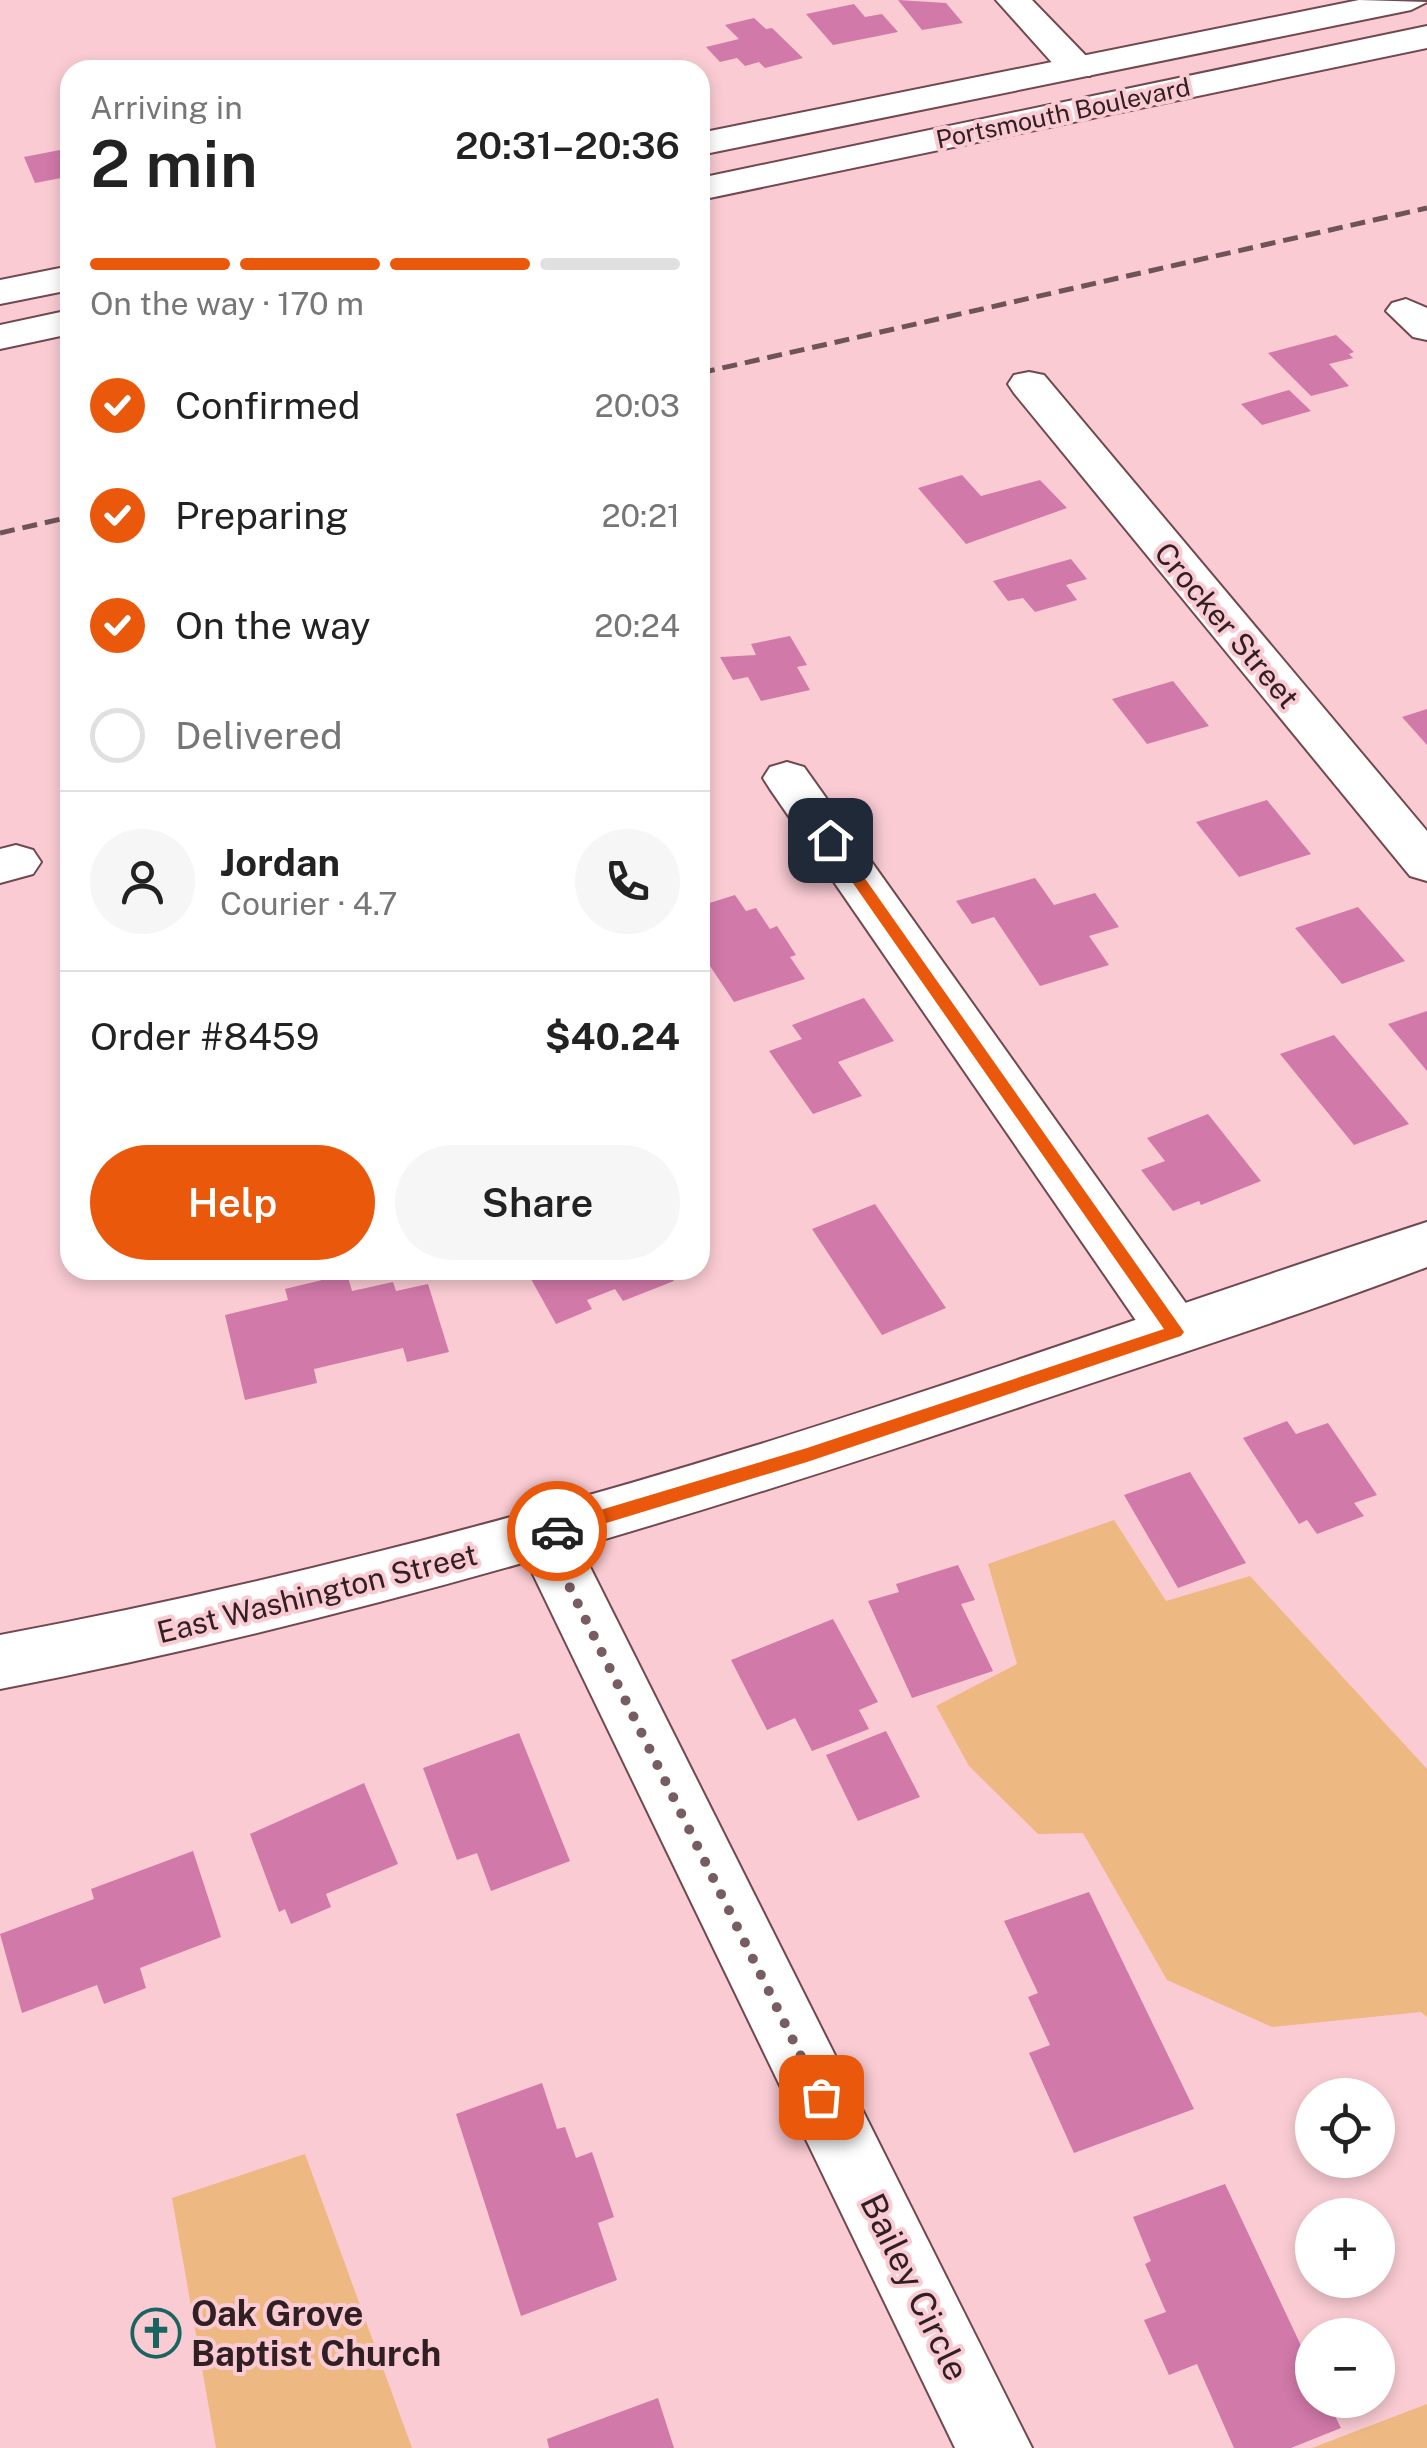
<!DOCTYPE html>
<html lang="en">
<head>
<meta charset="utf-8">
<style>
  body { margin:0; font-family:"Public Sans",sans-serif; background:#f6f6f6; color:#222; height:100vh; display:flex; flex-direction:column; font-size:38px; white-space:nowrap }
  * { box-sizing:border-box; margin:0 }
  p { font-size:32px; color:#767676 }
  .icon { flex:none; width:55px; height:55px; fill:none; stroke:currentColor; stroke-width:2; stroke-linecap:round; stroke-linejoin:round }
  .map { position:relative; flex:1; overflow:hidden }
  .details { position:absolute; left:60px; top:60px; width:650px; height:1220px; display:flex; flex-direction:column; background:#fff; border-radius:30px; box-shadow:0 5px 15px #0003 }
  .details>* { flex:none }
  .tools { position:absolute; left:1295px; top:2078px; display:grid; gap:20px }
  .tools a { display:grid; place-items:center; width:100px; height:100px; border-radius:50%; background:#fff; box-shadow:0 5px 15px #0003; font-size:50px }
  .pin { position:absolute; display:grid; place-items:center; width:85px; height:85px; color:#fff; margin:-42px; border-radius:20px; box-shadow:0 5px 15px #0006 }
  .courier { position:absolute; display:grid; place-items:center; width:100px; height:100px; margin:-50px; border:8px solid #ea580c; border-radius:50%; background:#fff; color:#222; box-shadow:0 2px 12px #0007 }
  .overview em { font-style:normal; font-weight:600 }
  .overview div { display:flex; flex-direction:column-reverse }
  .overview { display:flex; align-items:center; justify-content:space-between; height:170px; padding:0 30px }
  h1 { font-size:65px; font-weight:600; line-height:75px }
  .bar { display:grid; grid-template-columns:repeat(4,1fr); gap:15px 10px; align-content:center; height:120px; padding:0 30px }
  .bar i { height:12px; border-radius:8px; background:#e0e0e0 }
  .bar .current { background:#ea580c }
  .bar p { grid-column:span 4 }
  .line { display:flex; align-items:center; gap:25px; padding:0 30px; border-top:2px solid #e0e0e0 }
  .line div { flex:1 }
  .round { display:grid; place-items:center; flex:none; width:105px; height:105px; border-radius:52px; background:#f6f6f6 }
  ol { padding:0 30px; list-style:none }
  li { display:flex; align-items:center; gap:30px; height:110px }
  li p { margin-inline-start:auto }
  li .icon { padding:10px; border-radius:50%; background:#ea580c; color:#fff; stroke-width:4 }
  li:last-child { color:#767676 }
  li i { width:55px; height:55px; border:5px solid #e0e0e0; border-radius:50% }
  .button { display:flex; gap:20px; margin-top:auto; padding:20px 30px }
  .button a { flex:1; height:115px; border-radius:60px; background:#ea580c; color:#fff; font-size:40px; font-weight:600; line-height:115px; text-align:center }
  .button a+a { background:#f6f6f6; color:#222 }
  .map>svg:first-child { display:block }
  .green { fill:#edb881 }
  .building { fill:#d179a9 }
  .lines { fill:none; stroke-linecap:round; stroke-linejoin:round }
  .street-casing { stroke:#704850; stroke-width:4 }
  .secondary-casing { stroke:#704850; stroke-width:4 }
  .primary-casing { stroke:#704850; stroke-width:4 }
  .street { fill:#fff; fill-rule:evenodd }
  .secondary { fill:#fff; fill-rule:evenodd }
  .primary { fill:#fff; fill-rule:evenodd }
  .rail { stroke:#6e5459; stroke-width:5; stroke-dasharray:15 8; stroke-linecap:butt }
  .route { fill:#ea580c }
  .done { stroke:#775c61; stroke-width:10; stroke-dasharray:0 18 }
  .labels { text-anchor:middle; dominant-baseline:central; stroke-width:8; stroke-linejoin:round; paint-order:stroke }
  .far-street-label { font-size:25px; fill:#312023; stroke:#facbd3 }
  .street-label { font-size:30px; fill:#312023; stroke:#facbd3 }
  .near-street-label { font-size:35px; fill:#312023; stroke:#facbd3 }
  .near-poi-label { font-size:35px; font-weight:bold; fill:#312023; stroke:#facbd3; text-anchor:start }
</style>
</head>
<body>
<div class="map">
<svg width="1427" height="2448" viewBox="0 0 1427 2448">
  <rect width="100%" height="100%" fill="#facbd3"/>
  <g class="green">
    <path d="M1114 1520 1166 1601 1250 1576 1427 1769V2017L1421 2012 1272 2027 1167 1980 1083 1833 1038 1834 969 1766 936 1706 1017 1664 988 1564Z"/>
    <path d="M305 2154 412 2448H216L172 2198Z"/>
    <path d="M1427 2404V2448H1312Z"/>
  </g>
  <g class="building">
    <path d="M898 0 946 3 963 23 922 30Z"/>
    <path d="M854 4 865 17 882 14 898 32 833 45 806 14Z"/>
    <path d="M754 18 766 29 772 28 803 58 765 68 759 62 745 66 737 58 720 62 706 47 739 39 725 25Z"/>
    <path d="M70 148V181L62 182 61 178 35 183 24 157Z"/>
    <path d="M1336 335 1354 352 1349 354 1353 358 1329 364 1349 386 1311 396 1268 353Z"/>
    <path d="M1289 390 1311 411 1262 425 1241 404Z"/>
    <path d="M962 475 981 496 1040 480 1067 508 966 544 918 488Z"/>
    <path d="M1071 559 1087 579 1066 585 1077 600 1035 612 1023 598 1008 601 993 581Z"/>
    <path d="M790 636 807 665 797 667 810 690 761 701 748 677 733 680 720 657 756 655 751 644Z"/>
    <path d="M1173 681 1209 726 1147 744 1112 699Z"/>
    <path d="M1427 709V745L1402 717Z"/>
    <path d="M1267 800 1311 854 1239 877 1196 822Z"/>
    <path d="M1035 878 1054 905 1095 893 1119 927 1089 936 1109 965 1040 986 994 917 972 924 956 901Z"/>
    <path d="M735 895 746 911 756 908 770 929 777 926 796 955 790 957 805 979 734 1002 706 960 700 962V906Z"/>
    <path d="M1358 907 1405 961 1342 984 1295 928Z"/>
    <path d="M864 998 894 1041 838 1062 862 1096 813 1114 769 1051 802 1039 792 1025Z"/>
    <path d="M1427 1011V1071L1388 1024Z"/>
    <path d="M1334 1035 1409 1124 1354 1145 1280 1054Z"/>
    <path d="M1208 1114 1261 1181 1201 1205 1199 1201 1173 1211 1141 1170 1165 1161 1147 1138Z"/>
    <path d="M875 1204 946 1308 882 1335 812 1229Z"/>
    <path d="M526 1270H666L674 1281 623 1301 615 1289 587 1300 592 1309 556 1324Z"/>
    <path d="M347 1274 352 1291 393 1282 396 1291 428 1284 449 1352 407 1362 403 1348 314 1369 317 1383 245 1400 225 1315 288 1300 285 1289Z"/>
    <path d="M1287 1421 1296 1434 1328 1423 1377 1495 1354 1503 1364 1516 1317 1534 1307 1520 1299 1524 1243 1438Z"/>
    <path d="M1190 1472 1246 1563 1178 1588 1124 1495Z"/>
    <path d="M958 1565 975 1600 961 1604 993 1671 912 1698 868 1601 899 1592 896 1584Z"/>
    <path d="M833 1619 878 1702 859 1710 869 1729 812 1751 795 1718 767 1730 731 1660Z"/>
    <path d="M886 1731 920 1797 858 1821 826 1755Z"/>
    <path d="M519 1733 570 1861 491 1891 477 1853 457 1860 423 1768Z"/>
    <path d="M364 1783 398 1864 326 1894 331 1907 291 1924 285 1909 279 1912 250 1834Z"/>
    <path d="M193 1851 221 1937 140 1968 146 1988 104 2004 97 1985 22 2013 0 1934 94 1899 91 1889Z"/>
    <path d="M1089 1892 1194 2109 1074 2153 1029 2053 1050 2045 1028 1997 1038 1993 1004 1921Z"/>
    <path d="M542 2083 557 2129 565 2127 576 2158 592 2152 614 2217 598 2223 617 2280 521 2316 456 2114Z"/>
    <path d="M1225 2184 1312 2369V2400H1327L1341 2428 1291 2448H1234L1197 2364 1169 2375 1144 2320 1166 2312 1145 2264 1151 2261 1133 2217Z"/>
    <path d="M658 2398 674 2448H549L547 2439Z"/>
  </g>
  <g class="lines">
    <g class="street-casing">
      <g id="street">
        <path d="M996 0H1032L1090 60 1095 68 1090 76H1064Z"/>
        <path d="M1406 299 1427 308V340L1413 337 1386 311 1392 303Z"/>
        <path d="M1029 372 1044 375 1427 831V881L1410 876 1014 393 1008 384 1014 375Z"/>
        <path d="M787 762 804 767 1195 1316 1203 1332 1195 1348 1175 1355 1155 1348 770 789 763 778 770 767Z"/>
        <path d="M16 845 33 850 41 862 33 874 0 883V849Z"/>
        <path d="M544 1509 565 1517 1032 2448H955L514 1535 523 1517Z"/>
      </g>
    </g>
    <g class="secondary-casing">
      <path id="secondary" d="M1427 1222V1267C1293 1318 1156 1361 1020 1407 684 1520 348 1622 0 1689V1635C255 1587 506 1523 754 1446 980 1376 1202 1295 1427 1222Z"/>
    </g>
    <g class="primary-casing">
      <g id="primary">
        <path d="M1359 0 1427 2 1411 10 700 155V133Z"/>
        <path d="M1427 26V48L700 200V178Z"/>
        <path d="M70 266V290L0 304V280Z"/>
        <path d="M70 310V334L0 349V325Z"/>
      </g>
    </g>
    <use href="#street" class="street"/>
    <use href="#secondary" class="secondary"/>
    <use href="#primary" class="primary"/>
    <g class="rail">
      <path d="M700 373 1427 208"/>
      <path d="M0 533 70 517"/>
    </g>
  </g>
  <path class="route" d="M825 836H835L1184 1332 1181 1336 807 1462 557 1538 551 1536 549 1531 557 1523 807 1448 1164 1329 825 843Z"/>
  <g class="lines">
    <path class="done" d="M557 1531 544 1535 821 2097"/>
  </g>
  <defs>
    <g id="church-ring" transform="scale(2.5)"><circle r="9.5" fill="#facbd3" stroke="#18655f" stroke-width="1.5"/><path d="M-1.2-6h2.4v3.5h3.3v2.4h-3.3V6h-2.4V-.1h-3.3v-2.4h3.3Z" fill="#18655f"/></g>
  </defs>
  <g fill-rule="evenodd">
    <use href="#church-ring" x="156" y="2333"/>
  </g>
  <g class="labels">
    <g class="far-street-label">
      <text transform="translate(1063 113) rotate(-12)">Portsmouth Boulevard</text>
    </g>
    <g class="street-label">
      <text transform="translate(1227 625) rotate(50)">Crocker Street</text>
      <text transform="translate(317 1593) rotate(-14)">East Washington Street</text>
    </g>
    <g class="near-street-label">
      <text transform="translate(915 2287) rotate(64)">Bailey Circle</text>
    </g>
    <g class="near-poi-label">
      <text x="191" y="2313">Oak Grove<tspan x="191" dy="40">Baptist Church</tspan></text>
    </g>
  </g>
</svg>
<div class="tools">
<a><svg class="icon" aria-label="locate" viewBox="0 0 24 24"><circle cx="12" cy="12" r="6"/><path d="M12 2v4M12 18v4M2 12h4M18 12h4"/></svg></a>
<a>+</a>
<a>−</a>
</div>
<div class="pin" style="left:821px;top:2097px;background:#ea580c"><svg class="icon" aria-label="bag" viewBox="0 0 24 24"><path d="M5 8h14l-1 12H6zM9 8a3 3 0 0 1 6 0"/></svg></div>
<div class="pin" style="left:830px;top:840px;background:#1f2937"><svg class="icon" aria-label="home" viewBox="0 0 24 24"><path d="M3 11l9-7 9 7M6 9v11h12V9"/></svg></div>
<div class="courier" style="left:557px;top:1531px"><svg class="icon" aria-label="car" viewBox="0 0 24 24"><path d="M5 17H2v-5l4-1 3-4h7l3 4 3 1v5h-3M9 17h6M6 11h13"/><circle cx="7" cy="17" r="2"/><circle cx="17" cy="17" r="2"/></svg></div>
<section class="details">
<div class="overview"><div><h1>2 min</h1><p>Arriving in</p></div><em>20:31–20:36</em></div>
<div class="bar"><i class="current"></i><i class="current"></i><i class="current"></i><i></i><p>On the way · 170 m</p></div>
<ol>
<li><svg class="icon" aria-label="check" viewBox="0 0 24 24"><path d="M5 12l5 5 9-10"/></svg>Confirmed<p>20:03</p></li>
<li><svg class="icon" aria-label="check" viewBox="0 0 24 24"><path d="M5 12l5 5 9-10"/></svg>Preparing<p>20:21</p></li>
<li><svg class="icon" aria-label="check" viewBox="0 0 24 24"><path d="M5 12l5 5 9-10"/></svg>On the way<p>20:24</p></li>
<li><i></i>Delivered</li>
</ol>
<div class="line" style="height:180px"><a class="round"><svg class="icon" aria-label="person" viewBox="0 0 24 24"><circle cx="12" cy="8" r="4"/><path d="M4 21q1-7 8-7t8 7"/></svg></a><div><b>Jordan</b><p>Courier · 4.7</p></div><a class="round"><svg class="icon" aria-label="phone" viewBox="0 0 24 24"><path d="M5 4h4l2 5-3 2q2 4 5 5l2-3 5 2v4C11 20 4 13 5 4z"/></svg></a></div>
<div class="line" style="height:130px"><div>Order #8459</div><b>$40.24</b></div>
<div class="button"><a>Help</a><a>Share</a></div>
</section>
</div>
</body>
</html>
